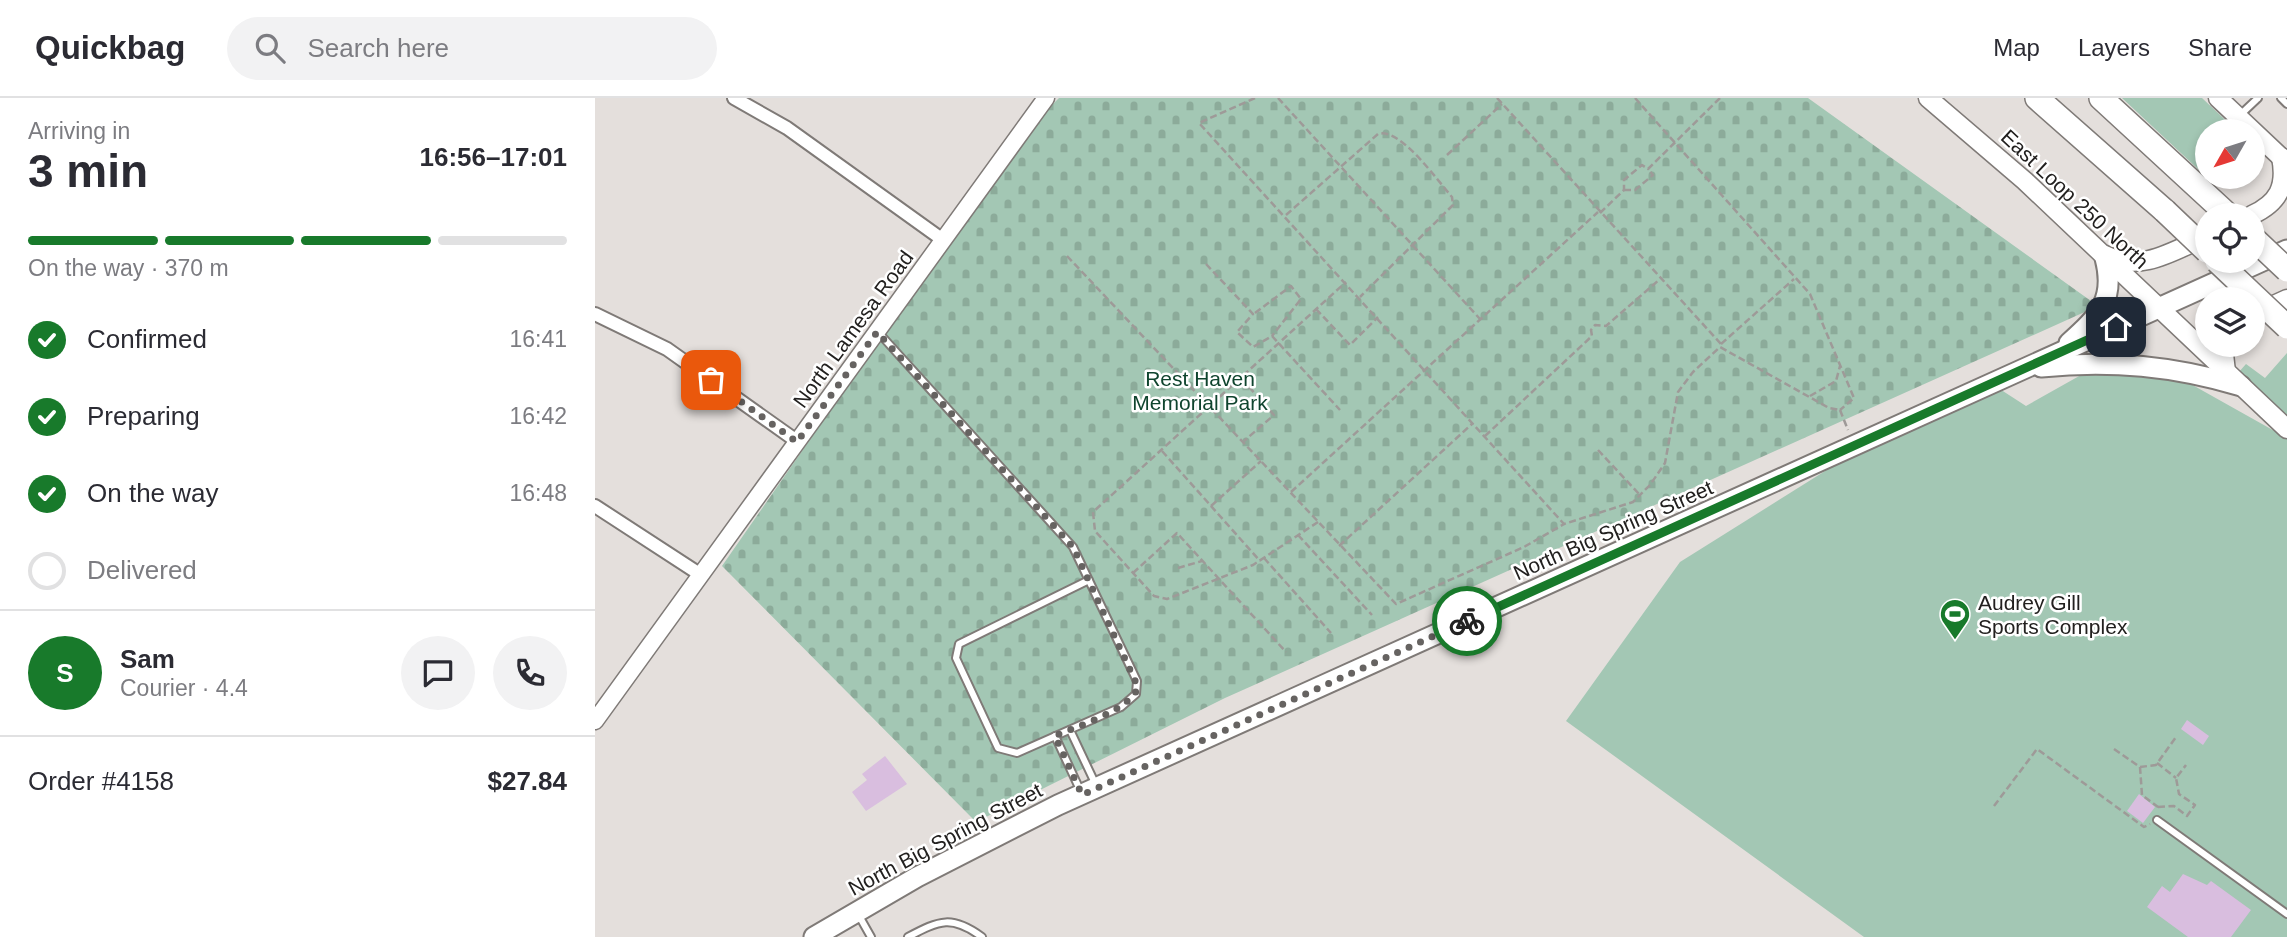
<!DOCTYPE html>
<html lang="en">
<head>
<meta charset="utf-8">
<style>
  body { margin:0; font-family:Helvetica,sans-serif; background:#f2f2f3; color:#2b2b33; height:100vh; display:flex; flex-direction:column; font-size:26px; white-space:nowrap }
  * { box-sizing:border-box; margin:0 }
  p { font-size:23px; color:#7c7c81 }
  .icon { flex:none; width:38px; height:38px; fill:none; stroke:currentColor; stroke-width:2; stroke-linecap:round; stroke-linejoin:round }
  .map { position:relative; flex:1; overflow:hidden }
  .panel { display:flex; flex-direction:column; background:#fff; width:595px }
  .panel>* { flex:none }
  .needle { width:46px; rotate:231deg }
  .buttons { position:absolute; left:1600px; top:21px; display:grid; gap:14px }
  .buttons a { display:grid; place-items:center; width:70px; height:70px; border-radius:50%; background:#fff; box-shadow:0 4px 10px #0003; font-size:35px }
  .pin { position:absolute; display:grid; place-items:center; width:60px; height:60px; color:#fff; margin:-30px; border-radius:14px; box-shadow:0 4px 10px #0006 }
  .courier { position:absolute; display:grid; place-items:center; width:70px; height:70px; margin:-35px; border:5px solid #187a2b; border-radius:50%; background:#fff; color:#222; box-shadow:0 2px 9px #0007 }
  .head em { font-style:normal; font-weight:700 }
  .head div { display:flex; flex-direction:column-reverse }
  .head { display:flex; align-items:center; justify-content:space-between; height:119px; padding:0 28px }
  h1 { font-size:46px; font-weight:700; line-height:52px }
  .bar { display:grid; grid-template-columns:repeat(4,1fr); gap:10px 7px; align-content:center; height:84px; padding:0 28px }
  .bar i { height:9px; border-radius:5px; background:#e1e1e2 }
  .bar .active { background:#187a2b }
  .bar p { grid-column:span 4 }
  .line { display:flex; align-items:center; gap:18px; padding:0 28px; border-top:2px solid #e1e1e2 }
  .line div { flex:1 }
  .round { display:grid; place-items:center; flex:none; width:74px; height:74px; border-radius:37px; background:#f2f2f3 }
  ol { padding:0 28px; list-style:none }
  li { display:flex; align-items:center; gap:21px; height:77px }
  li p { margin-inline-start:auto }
  li .icon { padding:7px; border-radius:50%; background:#187a2b; color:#fff; stroke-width:4 }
  li:last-child { color:#7c7c81 }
  li i { width:38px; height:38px; border:4px solid #e1e1e2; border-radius:50% }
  header { display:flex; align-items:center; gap:42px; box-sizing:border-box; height:98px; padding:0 35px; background:#fff; border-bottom:2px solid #e1e1e2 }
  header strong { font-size:33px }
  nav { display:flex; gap:38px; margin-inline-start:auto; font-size:24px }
  .search { width:490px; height:63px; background:#f2f2f3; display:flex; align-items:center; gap:18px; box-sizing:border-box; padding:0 24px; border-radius:38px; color:#7c7c81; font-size:26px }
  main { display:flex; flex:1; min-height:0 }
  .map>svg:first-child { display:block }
  .green { fill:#a3c7b4 }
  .cemetery { fill:url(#cemetery-stones) }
  .building { fill:#d9bedf }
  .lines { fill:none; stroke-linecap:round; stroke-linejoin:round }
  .service-casing { stroke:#7f7a77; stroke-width:10 }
  .minor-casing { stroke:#7f7a77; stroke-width:16 }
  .tertiary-casing { stroke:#7f7a77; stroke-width:19 }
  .secondary-casing { stroke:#7f7a77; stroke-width:21 }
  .trunk-casing { stroke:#7f7a77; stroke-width:23 }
  .motorway-casing { stroke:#7f7a77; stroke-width:26 }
  .path { stroke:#9e9a98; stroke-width:2.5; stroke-dasharray:7 3.5; stroke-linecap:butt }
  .service { stroke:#fff; stroke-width:6 }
  .minor { stroke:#fff; stroke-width:12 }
  .tertiary { stroke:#fff; stroke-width:16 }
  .secondary { stroke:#fff; stroke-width:18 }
  .trunk { stroke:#fff; stroke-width:19 }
  .motorway { stroke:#fff; stroke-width:23 }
  .motorway-bridge-casing { stroke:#7f7a77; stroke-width:26; stroke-linecap:butt }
  .motorway-bridge { stroke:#fff; stroke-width:23 }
  .done { stroke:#666361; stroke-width:7; stroke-dasharray:0 12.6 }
  .route { stroke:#187a2b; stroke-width:9 }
  .labels { text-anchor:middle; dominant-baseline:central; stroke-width:5; stroke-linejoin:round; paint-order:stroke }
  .street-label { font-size:21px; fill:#22201f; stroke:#fff }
  .park-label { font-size:21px; fill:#0f442e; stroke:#fff }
  .poi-label { font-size:21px; fill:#22201f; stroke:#fff; text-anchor:start }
</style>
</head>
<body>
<header>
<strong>Quickbag</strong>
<div class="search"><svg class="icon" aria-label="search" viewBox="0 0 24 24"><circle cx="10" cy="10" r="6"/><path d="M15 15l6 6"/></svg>Search here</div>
<nav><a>Map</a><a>Layers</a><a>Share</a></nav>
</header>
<main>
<section class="panel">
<div class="head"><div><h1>3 min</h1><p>Arriving in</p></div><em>16:56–17:01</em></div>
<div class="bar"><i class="active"></i><i class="active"></i><i class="active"></i><i></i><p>On the way · 370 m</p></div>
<ol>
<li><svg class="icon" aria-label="check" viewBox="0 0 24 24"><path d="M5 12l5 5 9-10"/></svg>Confirmed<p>16:41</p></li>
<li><svg class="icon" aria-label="check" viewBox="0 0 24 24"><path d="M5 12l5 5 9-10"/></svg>Preparing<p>16:42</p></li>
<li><svg class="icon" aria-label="check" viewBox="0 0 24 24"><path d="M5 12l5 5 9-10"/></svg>On the way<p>16:48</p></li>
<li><i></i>Delivered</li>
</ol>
<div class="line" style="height:126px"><b class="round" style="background:#187a2b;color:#fff">S</b><div><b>Sam</b><p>Courier · 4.4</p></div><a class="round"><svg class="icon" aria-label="chat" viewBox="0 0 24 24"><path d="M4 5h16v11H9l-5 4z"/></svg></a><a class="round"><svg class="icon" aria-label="phone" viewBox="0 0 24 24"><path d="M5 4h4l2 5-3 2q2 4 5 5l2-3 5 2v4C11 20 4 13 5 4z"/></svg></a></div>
<div class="line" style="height:91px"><div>Order #4158</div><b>$27.84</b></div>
</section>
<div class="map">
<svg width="1692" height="839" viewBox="0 0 1692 839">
  <defs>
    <pattern id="cemetery-stones" width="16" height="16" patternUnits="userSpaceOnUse" patternTransform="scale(1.75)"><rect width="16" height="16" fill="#a3c7b4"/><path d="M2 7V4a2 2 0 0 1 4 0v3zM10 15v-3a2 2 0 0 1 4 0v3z" fill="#8cab9a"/></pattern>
  </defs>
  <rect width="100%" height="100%" fill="#e4dfdc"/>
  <g class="green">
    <path d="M1527 0H1607L1642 33H1612V79H1626L1619 86Z"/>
    <path d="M1692 255V320L1643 275 1651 266 1670 280Z"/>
    <path d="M1569 271 1692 340V839H1269L971 623 1085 464 1302 328 1397 286 1431 308 1486 277Z"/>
  </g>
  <path class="cemetery" d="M464 0H1213L1503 208 630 600 381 724 127 468 342 159 447 17Z"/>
  <g class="building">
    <path d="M1592 622 1614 638 1608 647 1586 631Z"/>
    <path d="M290 658 312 686 271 713 257 694 272 682 267 676Z"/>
    <path d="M1544 696 1560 709 1548 725 1532 713Z"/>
    <path d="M1588 776 1612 787 1616 783 1656 812 1636 839H1593L1552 809 1567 788 1575 794Z"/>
  </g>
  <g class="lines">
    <g class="service-casing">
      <g id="service">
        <path d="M1686 0 1692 6"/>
        <path d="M1644 18 1663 0"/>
        <path d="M284 235 478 449 542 583 541 596 526 609 422 655 403 650 361 560 364 546 494 482"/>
        <path d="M475 632 500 685"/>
        <path d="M460 638 486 694"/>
        <path d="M1562 722 1692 816"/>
        <path d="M263 816 276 839"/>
        <path d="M313 839C345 822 357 817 387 839"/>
      </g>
    </g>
    <g class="minor-casing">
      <g id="minor">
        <path d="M139 0 192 30 348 142"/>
        <path d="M0 216 72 251 203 344"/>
        <path d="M0 408 106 477"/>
      </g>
    </g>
    <g class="tertiary-casing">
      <path id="tertiary" d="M0 623 451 0"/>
    </g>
    <g class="secondary-casing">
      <g id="secondary">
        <path d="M1333 0 1430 83 1692 331"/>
        <path d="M1623 0 1692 65"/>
        <path d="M1657 117C1683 105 1692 89 1686 59"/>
        <path d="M1510 157C1546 175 1578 153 1612 138"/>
        <path d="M1657 217 1692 201"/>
        <path d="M1628 247 1631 274"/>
      </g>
    </g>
    <g class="trunk-casing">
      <g id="trunk">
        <path d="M1474 245C1504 218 1521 202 1510 160"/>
        <path d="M1446 269C1516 262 1579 268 1646 288"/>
        <path d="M219 839 322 779 463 707 1692 152"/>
      </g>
    </g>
    <g class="motorway-casing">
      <g id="motorway">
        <path d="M1442 0 1570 113"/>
        <path d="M1506 0 1633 117"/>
      </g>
    </g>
    <g class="path">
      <path d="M660 0 604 25 969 426 1038 404 1055 387 1070 365 1083 294 1098 274 1125 249 1234 310 1245 312"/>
      <path d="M683 0 885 221"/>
      <path d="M902 0 1126 246"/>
      <path d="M1040 0 1215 196 1259 300 1245 312"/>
      <path d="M852 57 907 6"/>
      <path d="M1029 92H1040L1058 77 1053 71"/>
      <path d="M1005 115 1029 92V82L1047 67 1053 71 1125 0"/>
      <path d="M691 117 783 36C805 29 842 82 857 99L858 107 765 199"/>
      <path d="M472 158 801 506 929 449 969 426"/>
      <path d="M611 166 658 216 642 234 658 249 677 238 745 312"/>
      <path d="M721 211 755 247 783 219"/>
      <path d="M660 215 696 188 706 201 677 238"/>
      <path d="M1126 246 1199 181"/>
      <path d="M647 281 679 317 649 343"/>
      <path d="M1215 298 1241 283 1245 268"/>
      <path d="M1245 312 1253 332"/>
      <path d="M890 338 997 238 996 232 1000 227 1011 228 1065 181"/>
      <path d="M1003 352 1045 397"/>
      <path d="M567 353 665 463"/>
      <path d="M696 394 1003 114"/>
      <path d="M616 408 666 363"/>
      <path d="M723 424 658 467 572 501 559 498 500 433 498 414 751 184"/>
      <path d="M703 437 777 517"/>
      <path d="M744 448 878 325"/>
      <path d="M669 460 736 535"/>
      <path d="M583 470 607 463"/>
      <path d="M538 475 582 435 691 554"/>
      <path d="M1519 651 1545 669 1547 697 1563 709V713"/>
      <path d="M1562 665 1581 680"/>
      <path d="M1545 669 1561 667 1581 639"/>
      <path d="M1399 708 1442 651 1549 729 1555 726"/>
      <path d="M1563 709 1579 708 1592 718 1600 707 1584 696 1581 680 1591 667"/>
    </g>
    <use href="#service" class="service"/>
    <use href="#minor" class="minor"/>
    <use href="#tertiary" class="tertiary"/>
    <use href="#secondary" class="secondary"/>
    <use href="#trunk" class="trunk"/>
    <use href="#motorway" class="motorway"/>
    <g class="motorway-bridge-casing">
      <g id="motorway-bridge">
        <path d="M1570 113 1612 153"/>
        <path d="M1657 139 1692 172"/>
        <path d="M1622 163 1692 229"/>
      </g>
    </g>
    <use href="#motorway-bridge" class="motorway-bridge"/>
  </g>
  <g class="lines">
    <path class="done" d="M116 282 202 344 282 234 478 449 543 589C536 612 482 628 460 638L487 697 872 523"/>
    <path class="route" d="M872 523 1521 229"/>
  </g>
  <defs>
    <g id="stadium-pin" transform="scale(1.575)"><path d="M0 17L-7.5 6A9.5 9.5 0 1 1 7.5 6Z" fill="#187a2b" stroke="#fff"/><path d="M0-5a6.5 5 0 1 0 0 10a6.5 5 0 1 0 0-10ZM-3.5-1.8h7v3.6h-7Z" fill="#fff"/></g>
  </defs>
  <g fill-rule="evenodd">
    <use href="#stadium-pin" x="1360" y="516"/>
  </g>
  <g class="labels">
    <g class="street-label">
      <text transform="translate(1480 101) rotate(43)">East Loop 250 North</text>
      <text transform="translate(258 231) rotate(-54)">North Lamesa Road</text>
      <text transform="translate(1018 432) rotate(-24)">North Big Spring Street</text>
      <text transform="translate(350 741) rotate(-28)">North Big Spring Street</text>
    </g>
    <g class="park-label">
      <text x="605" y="280">Rest Haven<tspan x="605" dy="24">Memorial Park</tspan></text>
    </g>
    <g class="poi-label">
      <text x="1383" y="504">Audrey Gill<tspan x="1383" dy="24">Sports Complex</tspan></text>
    </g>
  </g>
</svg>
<div class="buttons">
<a><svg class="needle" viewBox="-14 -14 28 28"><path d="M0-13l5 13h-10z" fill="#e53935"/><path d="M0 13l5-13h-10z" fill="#7c7c81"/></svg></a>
<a><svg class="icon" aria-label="locate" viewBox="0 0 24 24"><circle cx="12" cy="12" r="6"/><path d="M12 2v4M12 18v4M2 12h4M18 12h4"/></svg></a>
<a><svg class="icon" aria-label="layers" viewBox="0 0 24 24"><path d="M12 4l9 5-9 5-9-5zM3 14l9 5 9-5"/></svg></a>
</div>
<div class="pin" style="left:116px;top:282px;background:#ea580c"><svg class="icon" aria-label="bag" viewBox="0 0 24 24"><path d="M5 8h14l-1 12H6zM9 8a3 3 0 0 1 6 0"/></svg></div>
<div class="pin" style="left:1521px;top:229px;background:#1f2937"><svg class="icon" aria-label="home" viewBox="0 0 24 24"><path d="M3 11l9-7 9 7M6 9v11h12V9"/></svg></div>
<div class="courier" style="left:872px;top:523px"><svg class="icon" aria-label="bike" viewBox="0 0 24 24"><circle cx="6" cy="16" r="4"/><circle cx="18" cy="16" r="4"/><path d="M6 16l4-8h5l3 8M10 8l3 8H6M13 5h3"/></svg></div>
</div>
</main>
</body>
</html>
